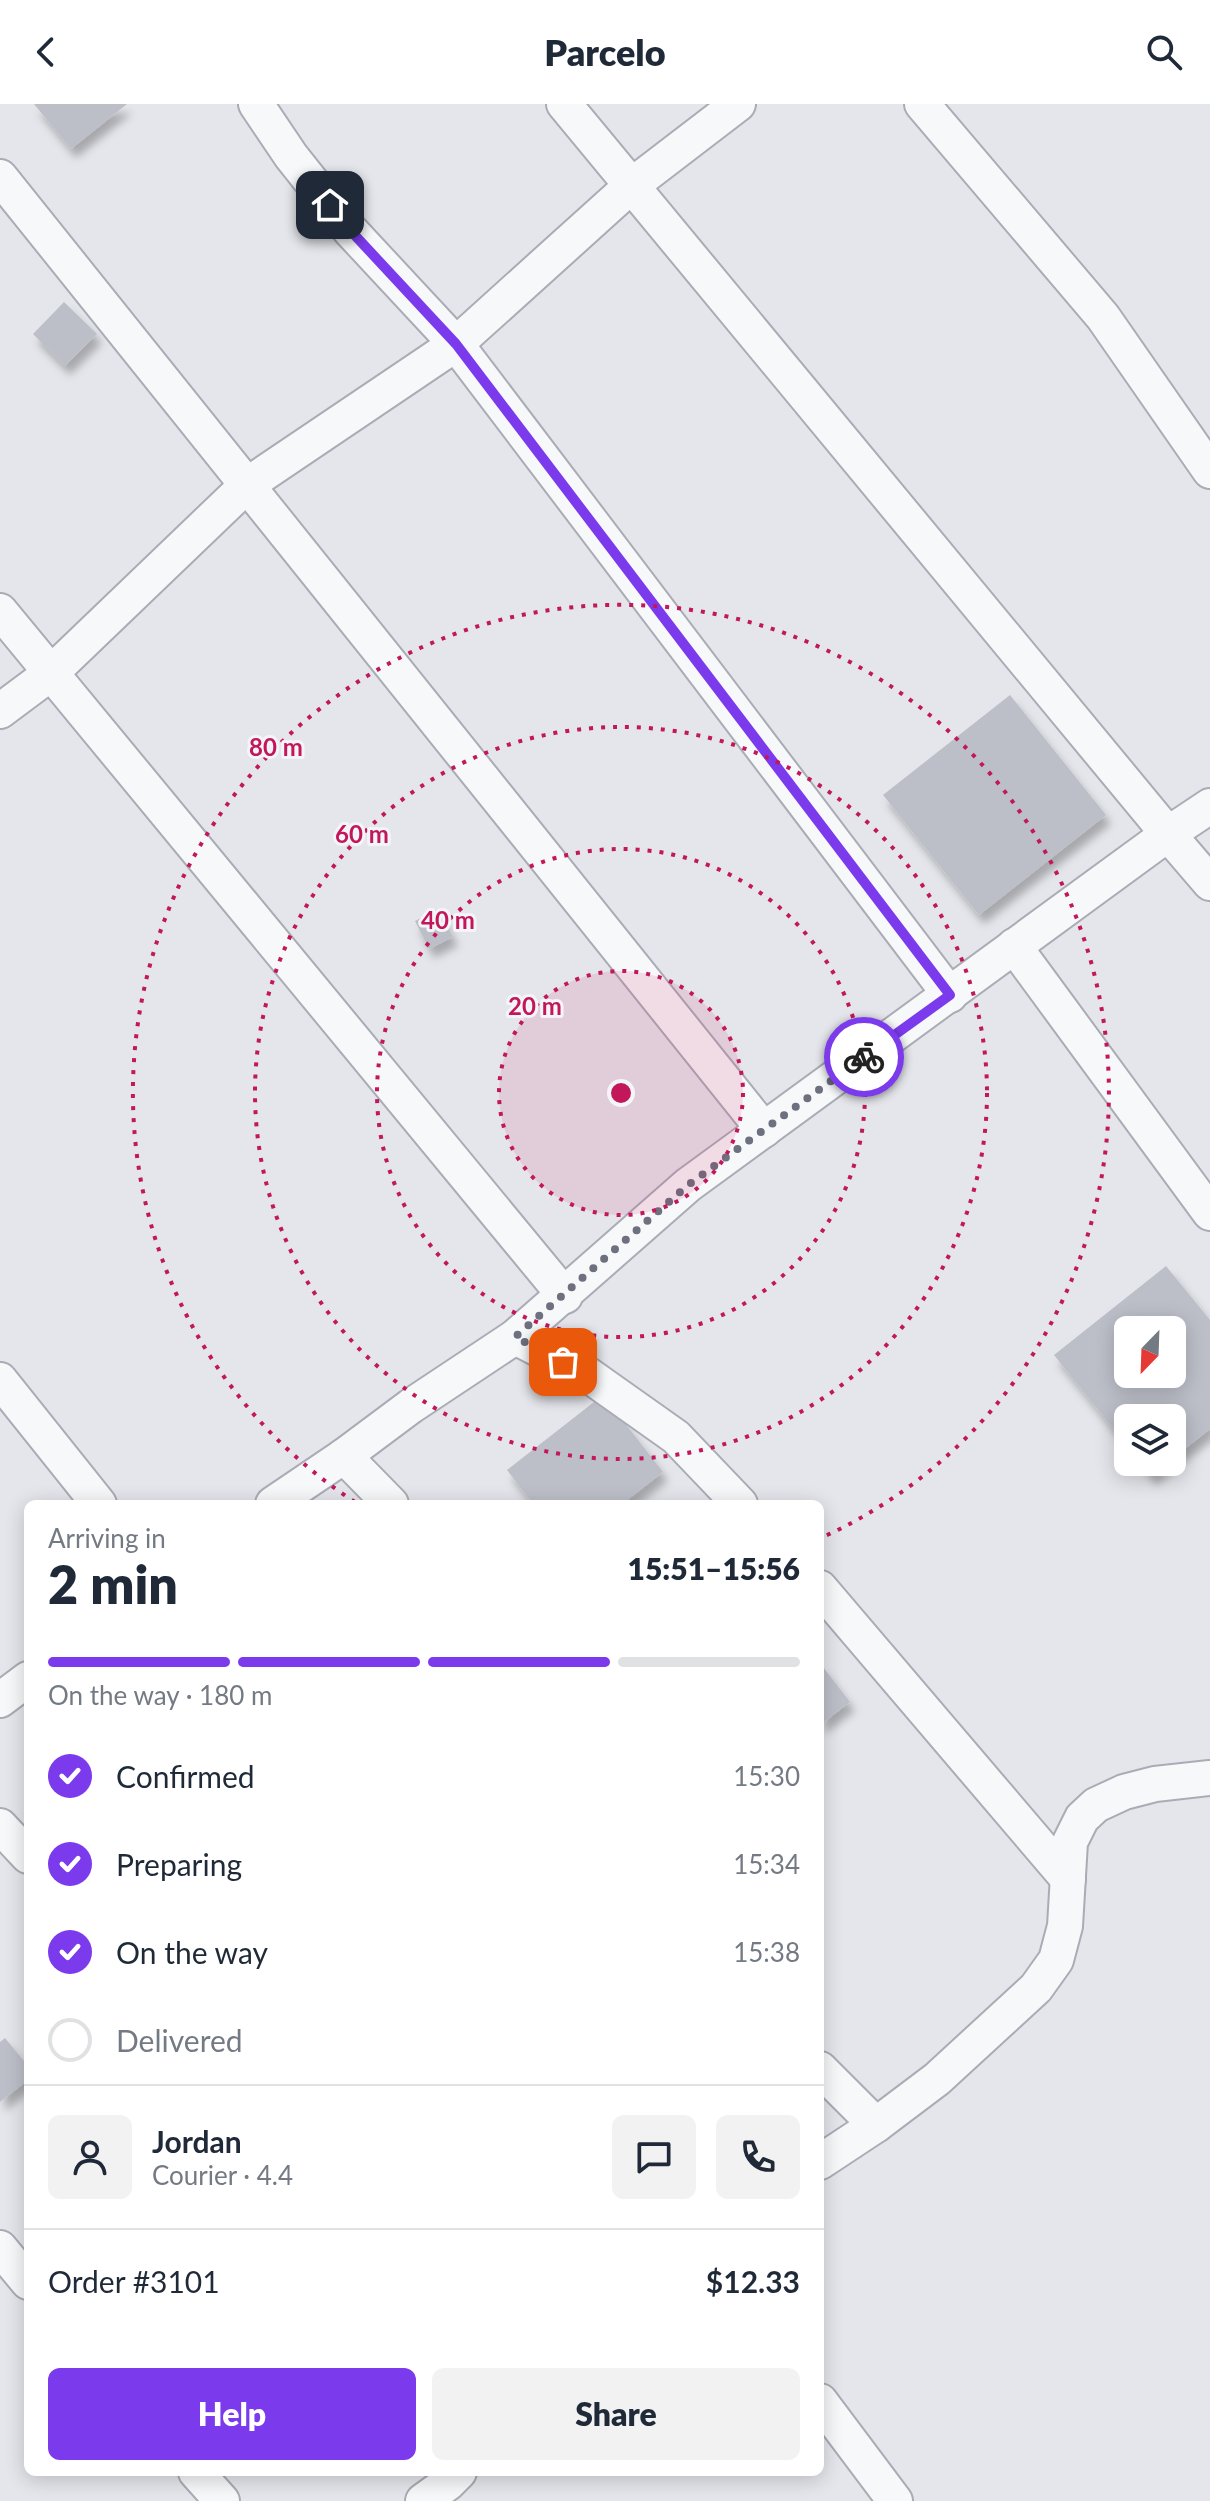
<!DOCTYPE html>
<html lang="en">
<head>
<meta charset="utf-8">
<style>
  body { margin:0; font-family:Lato,sans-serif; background:#f2f2f3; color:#1f2937; height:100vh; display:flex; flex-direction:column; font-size:30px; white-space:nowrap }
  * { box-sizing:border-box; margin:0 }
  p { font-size:26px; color:#747a83 }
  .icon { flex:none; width:44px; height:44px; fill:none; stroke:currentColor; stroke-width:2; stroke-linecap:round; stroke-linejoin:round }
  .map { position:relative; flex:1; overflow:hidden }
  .details { position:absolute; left:24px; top:1396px; width:800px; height:976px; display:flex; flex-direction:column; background:#fff; border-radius:12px; box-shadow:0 4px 20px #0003 }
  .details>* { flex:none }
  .needle { width:52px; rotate:203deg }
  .tools { position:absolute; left:1114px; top:1212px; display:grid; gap:16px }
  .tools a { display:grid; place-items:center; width:72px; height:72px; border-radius:12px; background:#fff; box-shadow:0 4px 20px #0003; font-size:40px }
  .pin { position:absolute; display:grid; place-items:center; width:68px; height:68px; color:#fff; margin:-34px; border-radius:16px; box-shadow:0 4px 12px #0006 }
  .courier { position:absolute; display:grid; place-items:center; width:80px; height:80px; margin:-40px; border:6px solid #7c3aed; border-radius:50%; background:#fff; color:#222; box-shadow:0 2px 10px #0007 }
  .overview em { font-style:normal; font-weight:800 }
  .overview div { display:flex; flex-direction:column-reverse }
  .overview { display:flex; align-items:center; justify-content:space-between; height:136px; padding:0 24px }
  h1 { font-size:52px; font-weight:800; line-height:60px }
  .bar { display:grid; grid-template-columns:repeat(4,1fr); gap:12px 8px; align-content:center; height:96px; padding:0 24px }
  .bar i { height:10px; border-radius:6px; background:#e0e1e3 }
  .bar .active { background:#7c3aed }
  .bar p { grid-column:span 4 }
  .line { display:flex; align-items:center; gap:20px; padding:0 24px; border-top:2px solid #e0e1e3 }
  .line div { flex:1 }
  .round { display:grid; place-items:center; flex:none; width:84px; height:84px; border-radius:12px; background:#f2f2f3 }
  ol { padding:0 24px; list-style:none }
  li { display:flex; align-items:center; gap:24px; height:88px }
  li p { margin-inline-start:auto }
  li .icon { padding:8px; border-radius:50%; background:#7c3aed; color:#fff; stroke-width:4 }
  li:last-child { color:#747a83 }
  li i { width:44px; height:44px; border:4px solid #e0e1e3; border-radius:50% }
  .button { display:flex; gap:16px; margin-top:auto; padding:16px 24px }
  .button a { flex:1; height:92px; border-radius:12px; background:#7c3aed; color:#fff; font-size:32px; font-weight:800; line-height:92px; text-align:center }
  .button a+a { background:#f2f2f3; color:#1f2937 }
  header { display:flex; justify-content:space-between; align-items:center; height:104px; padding:0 24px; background:#fff; font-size:36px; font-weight:800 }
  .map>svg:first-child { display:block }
  .building { fill:#bcbfc8; fill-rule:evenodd; filter:url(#shadow) }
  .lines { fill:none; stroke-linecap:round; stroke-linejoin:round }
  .street-casing { stroke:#aaacb5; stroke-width:38 }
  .street { stroke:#f7f8fa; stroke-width:34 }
  .done { stroke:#6d707e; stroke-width:8; stroke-dasharray:0 14.4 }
  .route { stroke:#7c3aed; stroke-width:10 }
  .ring { fill:none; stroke:#c2185b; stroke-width:4; stroke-dasharray:4 8 }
  .centre { fill:#c2185b; stroke:#f4f5f9; stroke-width:4 }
  .ring-label { font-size:24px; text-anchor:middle; font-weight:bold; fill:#c2185b; stroke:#f4f5f9; stroke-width:6; stroke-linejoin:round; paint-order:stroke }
</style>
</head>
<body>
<header><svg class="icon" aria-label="back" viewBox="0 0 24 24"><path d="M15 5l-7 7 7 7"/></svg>Parcelo<svg class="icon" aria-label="search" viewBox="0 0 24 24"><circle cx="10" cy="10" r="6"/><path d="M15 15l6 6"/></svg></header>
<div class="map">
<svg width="1210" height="2397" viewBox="0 0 1210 2397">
  <defs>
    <filter id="shadow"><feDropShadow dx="5" dy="9" stdDeviation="4" flood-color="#0004"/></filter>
  </defs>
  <rect width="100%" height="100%" fill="#e5e6eb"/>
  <g class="building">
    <path d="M34 0H127L71 45Z"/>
    <path d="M64 198 97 230 65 262 33 230Z"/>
    <path d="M1010 591 1106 711 979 811 883 691Z"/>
    <path d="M438 805 453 833 429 845 415 817Z"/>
    <path d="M1166 1162 1210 1216V1325L1172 1355V1314H1128V1343L1054 1251ZM1128 1226H1172V1270H1128Z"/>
    <path d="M603 1291 663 1368 622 1400H533L507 1366Z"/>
    <path d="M1140 1358H1169L1151 1372Z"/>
    <path d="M820 1559 850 1598 820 1621Z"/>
    <path d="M5 1934 28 1962V1976L0 1998V1938Z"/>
  </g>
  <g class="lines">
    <g class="street-casing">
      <g id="street">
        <path d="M256 0 291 52 349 125 456 240 950 891"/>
        <path d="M564 0 1168 730 1210 702"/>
        <path d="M922 0 1103 213 1210 367"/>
        <path d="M0 73 764 1026"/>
        <path d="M0 507 565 1192"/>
        <path d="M0 607 51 569 247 381 456 240 631 82 738 0"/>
        <path d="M1014 842 1210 1109"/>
        <path d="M515 1233 587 1270 676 1333 740 1400"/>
        <path d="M0 1276 99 1400"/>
        <path d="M344 1352 391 1400"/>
        <path d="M273 1400 344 1352 411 1302 515 1233 688 1081 1168 730 1210 779"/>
        <path d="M820 1484 1068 1775"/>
        <path d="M0 1596 28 1575"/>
        <path d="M0 1722 28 1752"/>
        <path d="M820 1965 876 2021"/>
        <path d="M820 2058 876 2021 937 1975 1036 1884 1056 1856 1065 1822 1070 1738 1082 1714 1096 1701 1124 1688 1155 1680 1210 1674"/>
        <path d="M0 2144 28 2178"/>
        <path d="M820 2297 895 2397"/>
        <path d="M196 2368 222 2397"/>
        <path d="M423 2397 448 2379 459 2368"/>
      </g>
    </g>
    <use href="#street" class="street"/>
  </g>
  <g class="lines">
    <path class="done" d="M563 1258 515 1233 688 1081 864 953"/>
    <path class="route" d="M330 101 349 125 456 240 950 891 864 953"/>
  </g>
  <circle cx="621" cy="989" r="122" fill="#c2185b" fill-opacity=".12"/>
  <g class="ring">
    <circle cx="621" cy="989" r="122"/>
    <circle cx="621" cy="989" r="244"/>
    <circle cx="621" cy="989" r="366"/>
    <path d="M355 1398A488 488 0 1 1 823 1433"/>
  </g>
  <circle cx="621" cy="989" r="12" class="centre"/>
  <g class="ring-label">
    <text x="276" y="652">80 m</text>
    <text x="362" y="739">60 m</text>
    <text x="448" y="825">40 m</text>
    <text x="535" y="911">20 m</text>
  </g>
</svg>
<div class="tools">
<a><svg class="needle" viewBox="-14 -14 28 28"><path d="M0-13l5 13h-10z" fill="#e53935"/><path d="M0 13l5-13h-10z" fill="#747a83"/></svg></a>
<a><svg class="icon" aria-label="layers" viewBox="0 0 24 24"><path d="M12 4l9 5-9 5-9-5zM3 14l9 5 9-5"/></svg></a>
</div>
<div class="pin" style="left:563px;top:1258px;background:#ea580c"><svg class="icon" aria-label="bag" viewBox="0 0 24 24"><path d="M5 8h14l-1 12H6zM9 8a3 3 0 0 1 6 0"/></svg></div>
<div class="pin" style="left:330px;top:101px;background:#1f2937"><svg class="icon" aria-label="home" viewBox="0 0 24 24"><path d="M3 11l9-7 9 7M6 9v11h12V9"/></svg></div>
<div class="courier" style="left:864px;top:953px"><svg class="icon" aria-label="bike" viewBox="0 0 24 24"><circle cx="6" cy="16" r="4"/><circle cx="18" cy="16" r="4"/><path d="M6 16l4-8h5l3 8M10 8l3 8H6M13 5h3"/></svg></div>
<section class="details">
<div class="overview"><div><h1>2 min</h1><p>Arriving in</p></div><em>15:51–15:56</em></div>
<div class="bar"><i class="active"></i><i class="active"></i><i class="active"></i><i></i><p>On the way · 180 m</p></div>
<ol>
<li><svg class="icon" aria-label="check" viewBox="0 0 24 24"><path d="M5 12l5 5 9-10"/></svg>Confirmed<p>15:30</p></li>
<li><svg class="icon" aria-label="check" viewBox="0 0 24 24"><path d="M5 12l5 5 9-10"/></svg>Preparing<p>15:34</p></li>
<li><svg class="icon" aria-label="check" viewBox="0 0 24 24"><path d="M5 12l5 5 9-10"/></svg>On the way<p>15:38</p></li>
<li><i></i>Delivered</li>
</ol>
<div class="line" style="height:144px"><a class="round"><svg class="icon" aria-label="person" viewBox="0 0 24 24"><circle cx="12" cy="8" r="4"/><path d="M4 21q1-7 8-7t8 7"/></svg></a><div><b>Jordan</b><p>Courier · 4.4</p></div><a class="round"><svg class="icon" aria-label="chat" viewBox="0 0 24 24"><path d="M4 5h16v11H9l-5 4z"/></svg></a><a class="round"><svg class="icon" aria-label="phone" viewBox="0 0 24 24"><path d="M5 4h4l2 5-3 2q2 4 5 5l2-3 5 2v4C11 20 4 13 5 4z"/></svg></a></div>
<div class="line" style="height:104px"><div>Order #3101</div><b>$12.33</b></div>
<div class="button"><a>Help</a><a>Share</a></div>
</section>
</div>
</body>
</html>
